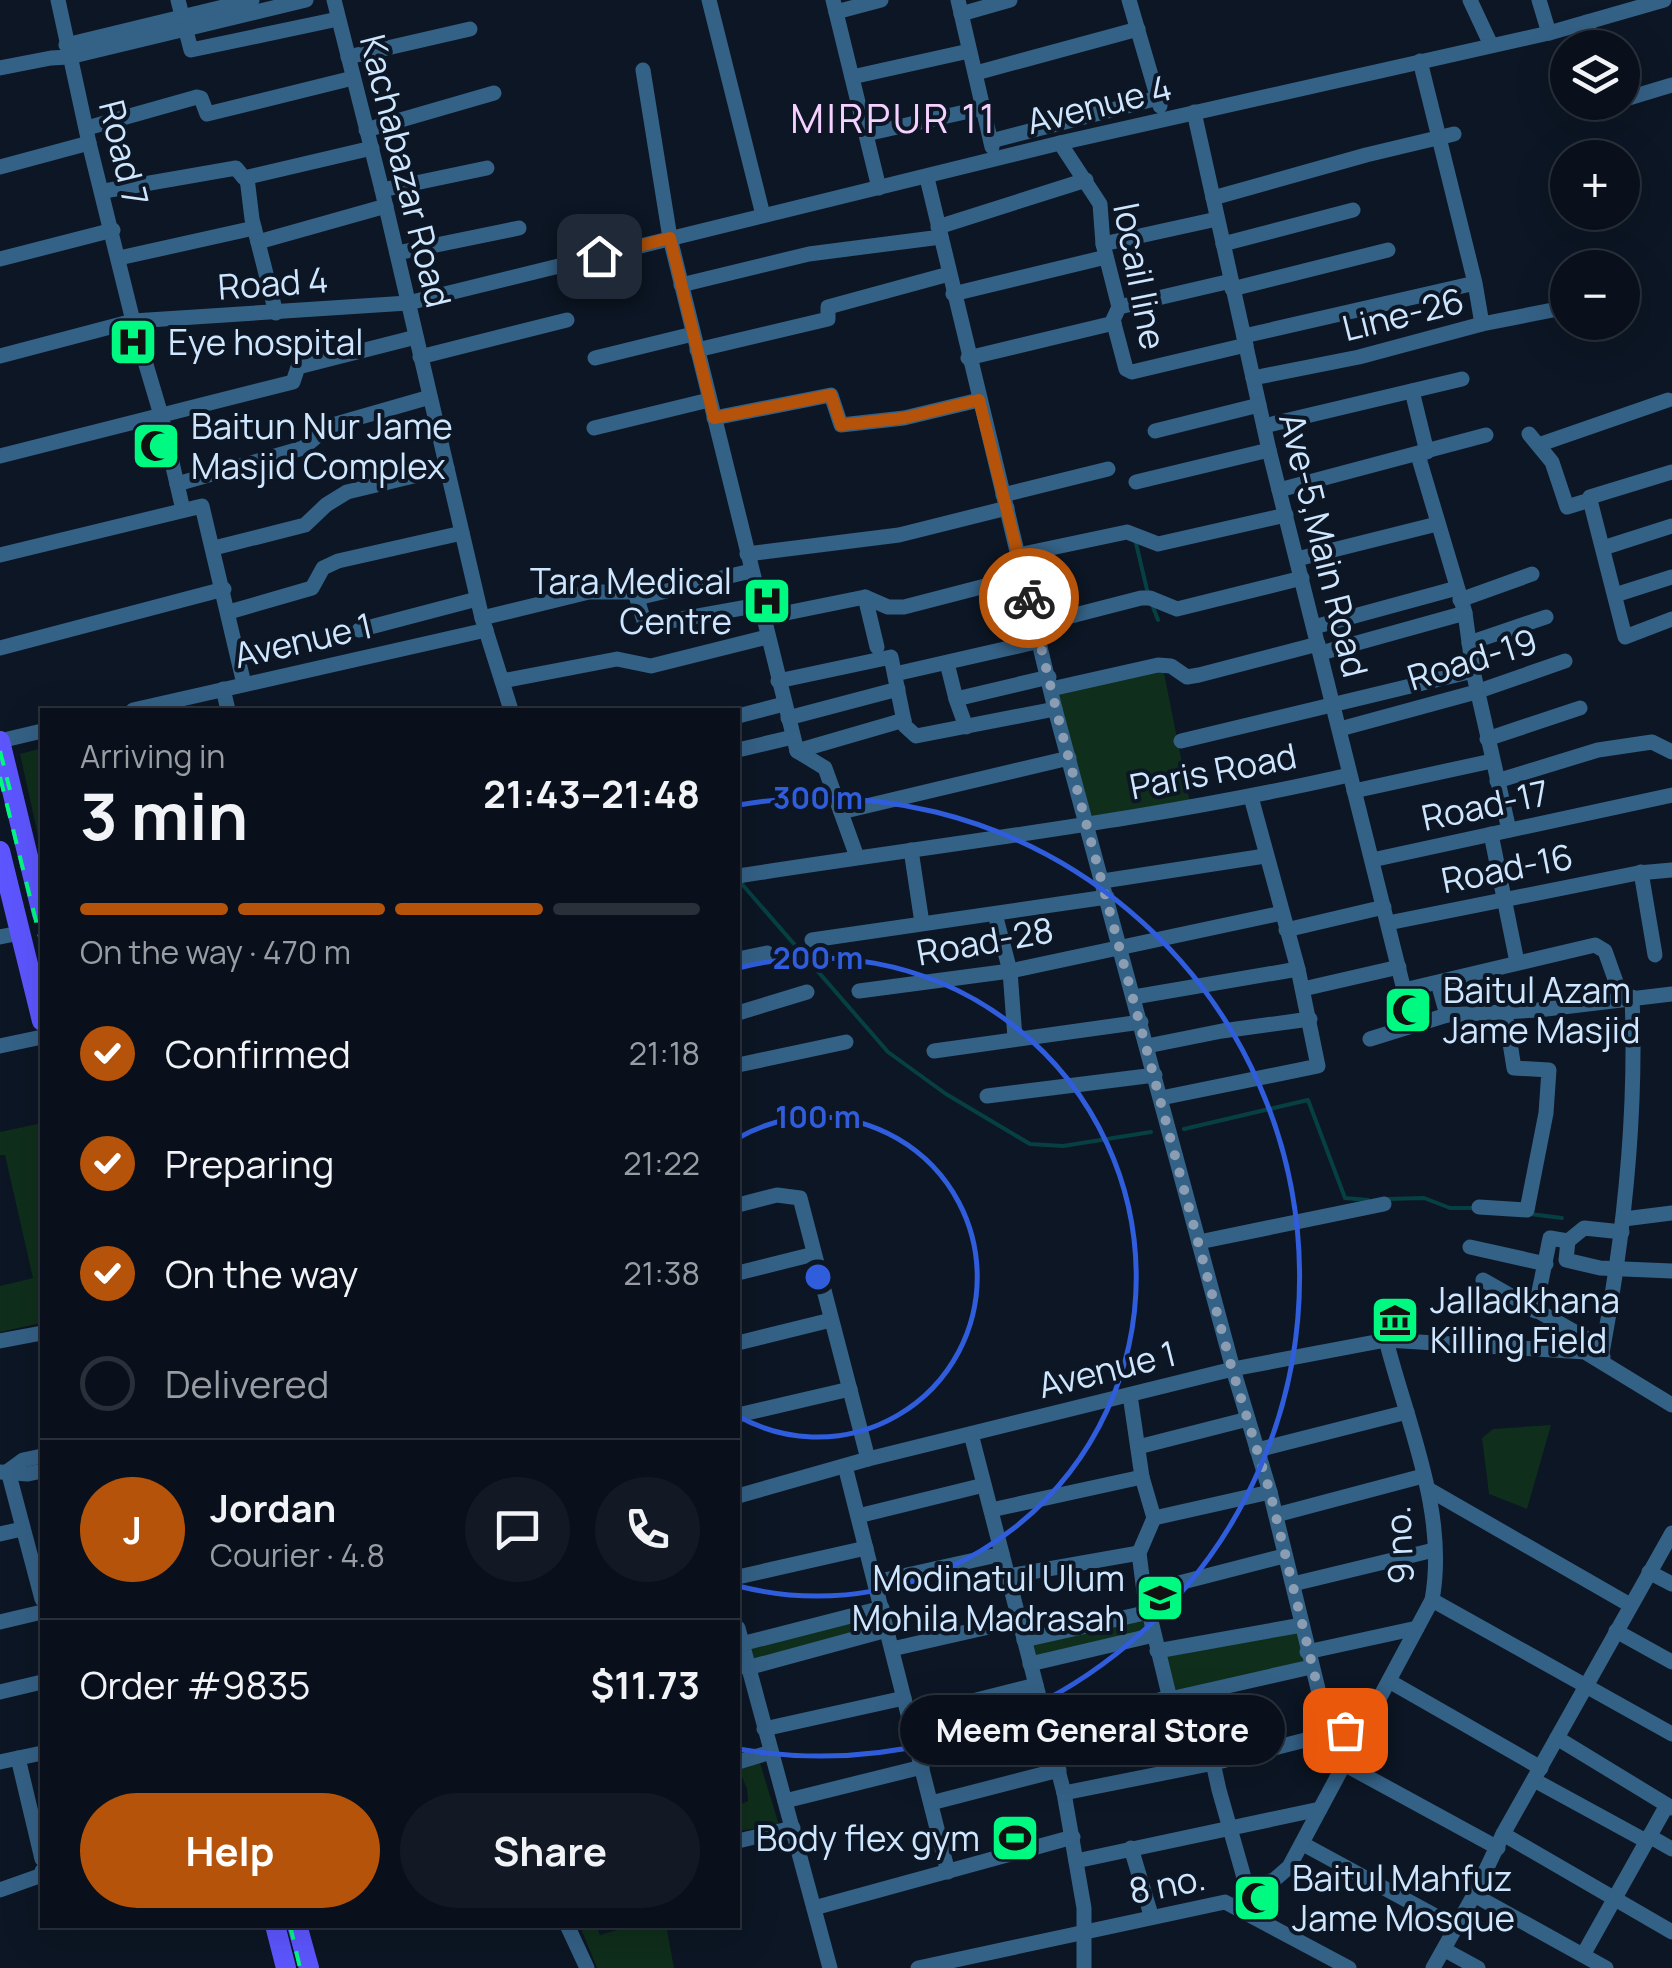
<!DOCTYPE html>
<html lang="en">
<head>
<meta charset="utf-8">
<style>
  body { margin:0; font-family:Manrope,sans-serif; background:#121924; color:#f1f3f6; height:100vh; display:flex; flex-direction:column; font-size:38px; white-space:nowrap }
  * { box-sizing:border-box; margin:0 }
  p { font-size:32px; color:#999da3 }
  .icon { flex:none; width:55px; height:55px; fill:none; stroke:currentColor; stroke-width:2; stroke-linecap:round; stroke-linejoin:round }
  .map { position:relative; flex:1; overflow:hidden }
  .drawer { position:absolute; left:40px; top:708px; width:700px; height:1220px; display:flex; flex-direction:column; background:#09101b; border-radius:0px; box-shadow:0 10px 40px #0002,0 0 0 2px #29303a }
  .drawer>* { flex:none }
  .buttons { position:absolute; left:1550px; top:30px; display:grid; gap:20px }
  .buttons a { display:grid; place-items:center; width:90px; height:90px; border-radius:50%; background:#09101b; box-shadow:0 10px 40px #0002,0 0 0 2px #29303a; font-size:50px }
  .pin { position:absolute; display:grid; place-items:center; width:85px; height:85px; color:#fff; margin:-42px; border-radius:20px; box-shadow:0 5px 15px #0006 }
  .courier { position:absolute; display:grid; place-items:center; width:100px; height:100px; margin:-50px; border:8px solid #b45309; border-radius:50%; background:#fff; color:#222; box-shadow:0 2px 12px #0007 }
  .bubble { position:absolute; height:70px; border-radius:35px; background:#09101b; box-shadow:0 10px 40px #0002,0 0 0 2px #29303a; font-size:32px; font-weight:700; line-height:70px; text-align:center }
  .headline em { font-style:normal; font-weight:700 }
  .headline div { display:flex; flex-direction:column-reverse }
  .headline { display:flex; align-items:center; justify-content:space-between; height:170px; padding:0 40px }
  h1 { font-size:65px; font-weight:700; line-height:75px }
  .bar { display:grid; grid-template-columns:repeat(4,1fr); gap:15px 10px; align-content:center; height:120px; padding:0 40px }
  .bar i { height:12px; border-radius:8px; background:#29303a }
  .bar .active { background:#b45309 }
  .bar p { grid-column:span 4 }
  .line { display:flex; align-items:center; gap:25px; padding:0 40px; border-top:2px solid #29303a }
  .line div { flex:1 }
  .round { display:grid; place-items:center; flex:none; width:105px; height:105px; border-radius:52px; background:#121924 }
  ol { padding:0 40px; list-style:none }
  li { display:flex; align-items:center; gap:30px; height:110px }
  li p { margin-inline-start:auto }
  li .icon { padding:10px; border-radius:50%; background:#b45309; color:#fff; stroke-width:4 }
  li:last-child { color:#999da3 }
  li i { width:55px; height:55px; border:5px solid #29303a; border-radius:50% }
  .cta { display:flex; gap:20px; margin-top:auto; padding:20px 40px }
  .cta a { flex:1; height:115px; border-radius:60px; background:#b45309; color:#fff; font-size:40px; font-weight:700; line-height:115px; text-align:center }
  .cta a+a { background:#121924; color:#f1f3f6 }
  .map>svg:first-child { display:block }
  .green { fill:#0f2e1b }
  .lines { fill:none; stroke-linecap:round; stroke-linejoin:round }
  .stream { stroke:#064043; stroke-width:4 }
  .minor { stroke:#346186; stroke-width:15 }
  .major { stroke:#5d56ff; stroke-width:20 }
  .rail { stroke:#00fa81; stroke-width:4; stroke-dasharray:15 12; stroke-linecap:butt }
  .done { stroke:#8b9db2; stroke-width:10; stroke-dasharray:0 18 }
  .route { stroke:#b45309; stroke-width:12 }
  .ring { fill:none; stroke:#2f5ddc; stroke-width:5 }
  .labels { text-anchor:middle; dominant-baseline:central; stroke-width:8; stroke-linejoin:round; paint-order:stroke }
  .street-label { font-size:35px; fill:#cfe6ff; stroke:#0c1624 }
  .poi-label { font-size:35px; fill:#cfe6ff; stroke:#0c1624; text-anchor:start }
  .quarter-label { font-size:40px; letter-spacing:2.5px; fill:#f5d1ff; stroke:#0c1624 }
  .centre { fill:#2f5ddc; stroke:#0c1624; stroke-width:5 }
  .ring-label { font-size:30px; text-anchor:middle; font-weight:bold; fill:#2f5ddc; stroke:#0c1624; stroke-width:8; stroke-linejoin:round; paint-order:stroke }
</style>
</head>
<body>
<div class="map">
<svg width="1672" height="1968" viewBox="0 0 1672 1968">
  <rect width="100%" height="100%" fill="#0c1624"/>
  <g class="green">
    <path d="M1163 668 1190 803 1087 817 1058 697 1063 690Z"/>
    <path d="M42 748V849H41L20 754Z"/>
    <path d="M42 1123V1323L0 1332V1286L33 1278 5 1155H0V1132Z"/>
    <path d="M1551 1425 1527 1509 1489 1494 1482 1438 1493 1429Z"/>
    <path d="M870 1614 875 1632 755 1664 750 1645Z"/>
    <path d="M1142 1615 1146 1634 1034 1660 1030 1641Z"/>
    <path d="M1306 1627 1315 1662 1173 1695 1160 1653Z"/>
    <path d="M760 1763 779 1825 738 1831V1806L748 1801 747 1789 739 1769Z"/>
    <path d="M596 1925 600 1935 635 1925H666L674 1968H597L580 1926Z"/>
  </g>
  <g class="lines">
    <g class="stream">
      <path d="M1135 539 1148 594"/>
      <path d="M1153 607 1158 620"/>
      <path d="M741 883 888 1052 946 1094 1030 1144 1063 1146 1151 1132"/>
      <path d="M1184 1129 1308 1100 1345 1198 1368 1200"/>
      <path d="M1387 1199 1424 1198 1450 1208H1476"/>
      <path d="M1530 1214 1562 1218"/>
    </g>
    <g class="minor">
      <path d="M58 0 89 143 133 321 161 415 183 510"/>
      <path d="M178 0 191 50 338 19"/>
      <path d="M334 0 382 190 482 618 511 710"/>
      <path d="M709 0 763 215"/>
      <path d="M833 0 879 188"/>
      <path d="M958 0 992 147"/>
      <path d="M1129 0 1160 106"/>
      <path d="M1470 0 1491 45"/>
      <path d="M1539 0 1549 33"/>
      <path d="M836 12 881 0"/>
      <path d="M961 14 1010 0"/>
      <path d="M1587 22 1594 48"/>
      <path d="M66 45 252 0"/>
      <path d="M348 57 470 29"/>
      <path d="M1420 61 1475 283 1482 324"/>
      <path d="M0 68 51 58 69 57 306 0"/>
      <path d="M643 70 670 238 797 751"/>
      <path d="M976 73 1138 29"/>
      <path d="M852 77 969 51"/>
      <path d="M1622 100 1672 85"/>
      <path d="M1194 112 1269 450 1404 990 1595 945 1605 951 1622 999"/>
      <path d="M87 128 197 97 201 98 207 114 353 78"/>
      <path d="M366 130 494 93"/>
      <path d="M866 134 983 108"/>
      <path d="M991 141 1158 98"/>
      <path d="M1060 143 1100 204 1103 244 1119 307 1113 320 1126 369 1132 372 1246 345"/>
      <path d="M0 167 89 143"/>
      <path d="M247 178 252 219 276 313"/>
      <path d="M927 178 1055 709 1233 1369 1270 1492 1329 1734"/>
      <path d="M382 190 487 168"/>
      <path d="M104 191 236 168 244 178 372 148"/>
      <path d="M1213 198 1366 155 1454 134"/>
      <path d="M938 227 1086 180"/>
      <path d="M258 242 386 206"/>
      <path d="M1103 244 1217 219"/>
      <path d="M1223 244 1353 210"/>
      <path d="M397 253 519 228"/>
      <path d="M119 258 254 228"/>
      <path d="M0 259 113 230"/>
      <path d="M681 285 809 254 941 237"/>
      <path d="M1232 289 1388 250"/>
      <path d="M953 294 1106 257"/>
      <path d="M1119 307 1231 281"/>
      <path d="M1244 336 1471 284"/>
      <path d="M697 350 828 319V307L949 274"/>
      <path d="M0 356 133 321 408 303 1060 143 1549 33 1664 0"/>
      <path d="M420 357 567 320"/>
      <path d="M595 358 693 334"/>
      <path d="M968 358 1114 323"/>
      <path d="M1253 378 1359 357 1482 324 1568 307"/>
      <path d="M1412 391 1427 452"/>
      <path d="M714 418 831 395 841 425 904 418 979 400"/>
      <path d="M1264 426 1462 379"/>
      <path d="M594 428 709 400"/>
      <path d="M1155 431 1259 405"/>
      <path d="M1529 434 1552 462 1567 507 1590 500 1625 637 1672 619"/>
      <path d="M1541 444 1668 400"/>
      <path d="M1418 455 1465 613 1473 671"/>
      <path d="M0 456 293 382 298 367 416 337"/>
      <path d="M1136 482 1269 450"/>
      <path d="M177 484 303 448 329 426 430 397"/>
      <path d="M1279 490 1486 435"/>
      <path d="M1003 495 1108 469"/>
      <path d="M1590 500V497L1672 472"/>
      <path d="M214 548 305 525 326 505 347 492 447 468"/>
      <path d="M1603 548 1672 526"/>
      <path d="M747 554 899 535 1007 508"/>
      <path d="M0 555 202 506 244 684"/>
      <path d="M1018 555 1127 532 1158 544 1286 515"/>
      <path d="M1297 559 1437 524"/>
      <path d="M1615 595 1672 577"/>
      <path d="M865 597 888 607H904L1024 576"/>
      <path d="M637 598 751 571"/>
      <path d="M1460 600 1532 574"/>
      <path d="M229 612 312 588 323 568 338 561 462 533"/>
      <path d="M482 618 589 592H635L644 621 659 623 759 605"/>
      <path d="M762 618 865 597 877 647"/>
      <path d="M1036 625 1141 598H1150L1177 609 1302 578"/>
      <path d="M1314 627 1457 588"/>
      <path d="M359 630 477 599"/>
      <path d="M1469 643 1546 617"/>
      <path d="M0 648 224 589"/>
      <path d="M1321 653 1465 613"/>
      <path d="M947 663 956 699"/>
      <path d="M895 674 1040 641"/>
      <path d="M502 681 617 659 651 666 767 637"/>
      <path d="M778 681 891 657 905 726 916 736 1055 709"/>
      <path d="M223 689 228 710"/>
      <path d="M1051 689 1158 665 1171 666 1187 677 1199 675 1318 644"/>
      <path d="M133 710 486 630"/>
      <path d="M738 716 784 704"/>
      <path d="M788 718 898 689"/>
      <path d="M966 727 956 699 1049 677"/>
      <path d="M1340 729 1476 692 1565 661"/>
      <path d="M1487 739 1580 708"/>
      <path d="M0 741 42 731"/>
      <path d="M1181 741 1473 671 1509 830"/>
      <path d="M738 750 793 737"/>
      <path d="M797 751 825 768 857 857"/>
      <path d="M797 751 904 720"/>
      <path d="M1497 781 1598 750 1652 742 1672 752"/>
      <path d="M1354 791 1492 761"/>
      <path d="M841 812 1069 758"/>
      <path d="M1491 834 1517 962"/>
      <path d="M911 850 922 923"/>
      <path d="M1372 860 1672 795"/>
      <path d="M1641 872 1655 955"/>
      <path d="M738 876C942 844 1148 821 1349 775"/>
      <path d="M1103 881 1265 856"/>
      <path d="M995 914 1010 971 1015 1038"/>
      <path d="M1388 923 1638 873 1672 870"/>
      <path d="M1286 930 1384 907"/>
      <path d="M0 937 20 933"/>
      <path d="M812 940 1107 897"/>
      <path d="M738 959 767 953"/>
      <path d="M1438 983 1447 1015 1538 1010 1672 994"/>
      <path d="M1303 989 1399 967"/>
      <path d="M859 991 1010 971 1282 913"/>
      <path d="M1134 997 1298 969"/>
      <path d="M738 1013 807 992"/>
      <path d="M1370 1039 1447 1015"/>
      <path d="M0 1046 42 1037"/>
      <path d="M1147 1046 1222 1031 1310 1019"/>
      <path d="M934 1051 1141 1022"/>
      <path d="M738 1065 846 1042"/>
      <path d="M987 1096 1155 1075"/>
      <path d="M1161 1098 1318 1066 1298 969 1251 797"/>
      <path d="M738 1205 777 1195 800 1198 868 1459"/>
      <path d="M1479 1207 1527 1210 1546 1113 1549 1070 1514 1068 1505 1012"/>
      <path d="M1624 1219 1672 1213"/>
      <path d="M1568 1241 1584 1228 1622 1232"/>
      <path d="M1199 1242 1384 1204"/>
      <path d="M1470 1247 1546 1264"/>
      <path d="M738 1273 814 1254"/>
      <path d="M1483 1280 1596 1344 1603 1357"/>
      <path d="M1535 1311 1550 1238 1568 1241 1566 1260 1600 1268 1672 1271"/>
      <path d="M0 1341 42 1333"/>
      <path d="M738 1343 831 1320"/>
      <path d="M1602 1353C1624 1236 1637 1116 1632 997"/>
      <path d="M1130 1395 1142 1477 1154 1518 1139 1553 1144 1592 1170 1699 1311 1667"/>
      <path d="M738 1415 850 1389"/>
      <path d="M971 1434 1064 1793 1084 1908V1968"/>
      <path d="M1138 1447 1248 1419"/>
      <path d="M1257 1450 1407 1412"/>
      <path d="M845 1466 948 1872"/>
      <path d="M8 1471 42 1599"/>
      <path d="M8 1471 23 1460 42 1456"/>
      <path d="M0 1472 28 1474 42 1471"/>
      <path d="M1428 1489 1630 1605"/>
      <path d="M738 1496 868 1459 1233 1369 1386 1340 1585 1352 1672 1405"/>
      <path d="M991 1510 1142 1477"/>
      <path d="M1276 1515 1423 1476"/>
      <path d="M858 1516 984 1485"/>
      <path d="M1154 1518 1270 1492"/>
      <path d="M0 1534 22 1529"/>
      <path d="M1649 1572 1672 1584"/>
      <path d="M1008 1576 1139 1553"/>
      <path d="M738 1577 866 1548"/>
      <path d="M875 1582 1002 1554"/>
      <path d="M1293 1584 1434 1550"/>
      <path d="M1144 1592 1284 1556"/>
      <path d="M1432 1600 1672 1734"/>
      <path d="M0 1622 42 1612"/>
      <path d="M738 1628 830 1968"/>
      <path d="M1616 1631 1672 1662"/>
      <path d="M1024 1640 1149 1612"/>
      <path d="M741 1644 882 1608"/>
      <path d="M892 1649 1019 1620"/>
      <path d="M1157 1651 1302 1625"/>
      <path d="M1307 1652 1417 1628"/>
      <path d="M1030 1664 1154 1635"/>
      <path d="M747 1668 887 1630"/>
      <path d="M1389 1681 1541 1768"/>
      <path d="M0 1692 42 1682"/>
      <path d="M1198 1694 1219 1790 1243 1874 1245 1889 1241 1897"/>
      <path d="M909 1717 1036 1685"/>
      <path d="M764 1729 904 1698"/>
      <path d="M1049 1731 1170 1697"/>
      <path d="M1557 1738 1672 1808"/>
      <path d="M915 1739 1043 1706"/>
      <path d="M18 1758 42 1859"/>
      <path d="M0 1762 42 1753"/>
      <path d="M738 1762 771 1752"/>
      <path d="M1342 1763 1498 1848"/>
      <path d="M1534 1780 1646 1841"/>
      <path d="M1064 1793 1214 1763 1345 1730 1359 1734"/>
      <path d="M785 1801 922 1767"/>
      <path d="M931 1803 1059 1770"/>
      <path d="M1503 1834 1672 1932"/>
      <path d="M1649 1836 1672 1849"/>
      <path d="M738 1841 793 1828"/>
      <path d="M1303 1844 1456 1927"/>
      <path d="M1131 1848 1151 1915"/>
      <path d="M1076 1861 1320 1809"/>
      <path d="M0 1890 42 1875V1871"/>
      <path d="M1474 1895 1606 1968"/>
      <path d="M1237 1905 1255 1886 1274 1880 1289 1867 1432 1600C1448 1513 1407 1423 1386 1340"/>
      <path d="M814 1908 1073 1837"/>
      <path d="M567 1925 587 1968"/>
      <path d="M1445 1950 1478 1968"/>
      <path d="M1583 1955 1667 1805"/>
      <path d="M918 1968 1225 1902 1349 1968"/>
      <path d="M1433 1968 1474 1895 1503 1834 1672 1533"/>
    </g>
    <g class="major">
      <path d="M0 741 42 914"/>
      <path d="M0 851 42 1021"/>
      <path d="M275 1925 286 1968"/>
      <path d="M297 1925 309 1968"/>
    </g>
    <g class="rail">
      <path d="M0 751 10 790"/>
      <path d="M0 777 42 945"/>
      <path d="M290 1925 300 1968"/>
    </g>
  </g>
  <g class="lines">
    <path class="done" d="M1029 598 1062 733 1232 1369 1270 1492 1329 1734 1345 1730"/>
    <path class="route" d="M599 256 670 238 714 418 831 395 841 425 904 418 979 400 1029 598"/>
  </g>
  <g class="ring">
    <path d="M738 1138A160 160 0 1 1 738 1416"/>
    <path d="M738 968A319 319 0 1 1 738 1586"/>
    <path d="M739 805A479 479 0 1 1 739 1749"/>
  </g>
  <defs>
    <g id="hospital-square" transform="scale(2.5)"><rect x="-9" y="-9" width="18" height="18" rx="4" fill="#00fa81" stroke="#0c1624"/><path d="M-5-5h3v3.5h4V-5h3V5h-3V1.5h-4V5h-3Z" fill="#111"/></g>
    <g id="mosque-square" transform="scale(2.5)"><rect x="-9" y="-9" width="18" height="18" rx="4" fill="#00fa81" stroke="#0c1624"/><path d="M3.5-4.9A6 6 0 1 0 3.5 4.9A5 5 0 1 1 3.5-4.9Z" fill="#111"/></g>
    <g id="museum-square" transform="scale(2.5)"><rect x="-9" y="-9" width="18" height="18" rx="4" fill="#00fa81" stroke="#0c1624"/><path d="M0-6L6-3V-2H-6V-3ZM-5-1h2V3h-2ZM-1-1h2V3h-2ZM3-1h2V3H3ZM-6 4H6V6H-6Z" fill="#111"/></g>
    <g id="university-square" transform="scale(2.5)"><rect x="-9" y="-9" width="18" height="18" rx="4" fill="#00fa81" stroke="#0c1624"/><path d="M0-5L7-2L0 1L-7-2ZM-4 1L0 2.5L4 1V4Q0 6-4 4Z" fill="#111"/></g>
    <g id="stadium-square" transform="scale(2.5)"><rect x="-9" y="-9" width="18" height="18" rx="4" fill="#00fa81" stroke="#0c1624"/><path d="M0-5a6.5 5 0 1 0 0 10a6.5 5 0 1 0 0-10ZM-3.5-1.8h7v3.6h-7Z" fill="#111"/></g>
  </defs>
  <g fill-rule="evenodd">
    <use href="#hospital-square" x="133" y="342"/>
    <use href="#mosque-square" x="156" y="446"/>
    <use href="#hospital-square" x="767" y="601"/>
    <use href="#mosque-square" x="1408" y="1010"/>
    <use href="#museum-square" x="1395" y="1320"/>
    <use href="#university-square" x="1160" y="1598"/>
    <use href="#stadium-square" x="1015" y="1838"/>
    <use href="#mosque-square" x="1257" y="1898"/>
  </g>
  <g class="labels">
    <g class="street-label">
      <text transform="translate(1099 104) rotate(-14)">Avenue 4</text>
      <text transform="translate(124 153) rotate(76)">Road 7</text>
      <text transform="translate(406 171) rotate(76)">Kachabazar Road</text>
      <text transform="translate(1140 276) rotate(79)">locail line</text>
      <text transform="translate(273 283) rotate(-4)">Road 4</text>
      <text transform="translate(1403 314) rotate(-14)">Line-26</text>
      <text transform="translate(1324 545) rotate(76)">Ave-5,Main Road</text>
      <text transform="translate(303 640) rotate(-13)">Avenue 1</text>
      <text transform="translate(1472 659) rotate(-17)">Road-19</text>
      <text transform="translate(1213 771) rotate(-11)">Paris Road</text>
      <text transform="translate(1485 805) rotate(-12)">Road-17</text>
      <text transform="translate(1507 868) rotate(-11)">Road-16</text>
      <text transform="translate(985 941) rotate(-10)">Road-28</text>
      <text transform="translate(1107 1369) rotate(-14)">Avenue 1</text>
      <text transform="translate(1399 1545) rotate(-93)">9 no.</text>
      <text transform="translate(1167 1884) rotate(-11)">8 no.</text>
    </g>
    <g class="poi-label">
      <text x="168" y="342">Eye hospital</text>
      <text x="191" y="426">Baitun Nur Jame<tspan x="191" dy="40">Masjid Complex</tspan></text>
      <text x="732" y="581" text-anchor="end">Tara Medical<tspan x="732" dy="40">Centre</tspan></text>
      <text x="1443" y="990">Baitul Azam<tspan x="1443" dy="40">Jame Masjid</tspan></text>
      <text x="1430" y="1300">Jalladkhana<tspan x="1430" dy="40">Killing Field</tspan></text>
      <text x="1125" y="1578" text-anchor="end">Modinatul Ulum<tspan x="1125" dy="40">Mohila Madrasah</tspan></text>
      <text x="980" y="1838" text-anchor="end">Body flex gym</text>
      <text x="1292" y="1878">Baitul Mahfuz<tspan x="1292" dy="40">Jame Mosque</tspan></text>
    </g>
    <g class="quarter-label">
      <text x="894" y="117">MIRPUR 11</text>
    </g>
  </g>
  <circle cx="818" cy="1277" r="15" class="centre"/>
  <g class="ring-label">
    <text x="818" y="809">300 m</text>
    <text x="818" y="969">200 m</text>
    <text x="818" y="1128">100 m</text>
  </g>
</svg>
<div class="buttons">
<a><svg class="icon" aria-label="layers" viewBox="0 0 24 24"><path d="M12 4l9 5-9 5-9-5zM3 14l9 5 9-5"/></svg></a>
<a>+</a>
<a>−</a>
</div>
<div class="pin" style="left:1345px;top:1730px;background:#ea580c"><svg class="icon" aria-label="bag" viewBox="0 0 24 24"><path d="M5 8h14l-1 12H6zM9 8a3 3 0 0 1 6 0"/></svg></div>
<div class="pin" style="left:599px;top:256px;background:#1f2937"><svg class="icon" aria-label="home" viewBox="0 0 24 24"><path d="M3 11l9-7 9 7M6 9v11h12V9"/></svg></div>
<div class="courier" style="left:1029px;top:598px"><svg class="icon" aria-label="bike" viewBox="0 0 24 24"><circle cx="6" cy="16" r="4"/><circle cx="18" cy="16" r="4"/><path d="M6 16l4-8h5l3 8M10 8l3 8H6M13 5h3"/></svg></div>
<div class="bubble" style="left:900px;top:1695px;width:385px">Meem General Store</div>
<section class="drawer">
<div class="headline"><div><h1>3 min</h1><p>Arriving in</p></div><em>21:43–21:48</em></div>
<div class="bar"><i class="active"></i><i class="active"></i><i class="active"></i><i></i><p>On the way · 470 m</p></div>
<ol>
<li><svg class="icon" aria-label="check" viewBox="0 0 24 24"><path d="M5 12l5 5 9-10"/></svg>Confirmed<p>21:18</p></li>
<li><svg class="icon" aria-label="check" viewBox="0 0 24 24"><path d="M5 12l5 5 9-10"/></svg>Preparing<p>21:22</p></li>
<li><svg class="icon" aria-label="check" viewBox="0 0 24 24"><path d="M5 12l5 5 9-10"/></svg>On the way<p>21:38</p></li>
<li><i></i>Delivered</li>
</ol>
<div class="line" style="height:180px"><b class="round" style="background:#b45309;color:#fff">J</b><div><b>Jordan</b><p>Courier · 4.8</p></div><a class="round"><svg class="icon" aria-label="chat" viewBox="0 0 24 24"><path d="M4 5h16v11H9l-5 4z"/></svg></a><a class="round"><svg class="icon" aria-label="phone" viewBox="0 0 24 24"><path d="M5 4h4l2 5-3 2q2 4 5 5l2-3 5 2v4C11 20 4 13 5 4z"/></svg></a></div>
<div class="line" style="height:130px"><div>Order #9835</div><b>$11.73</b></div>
<div class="cta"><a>Help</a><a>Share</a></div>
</section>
</div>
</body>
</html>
